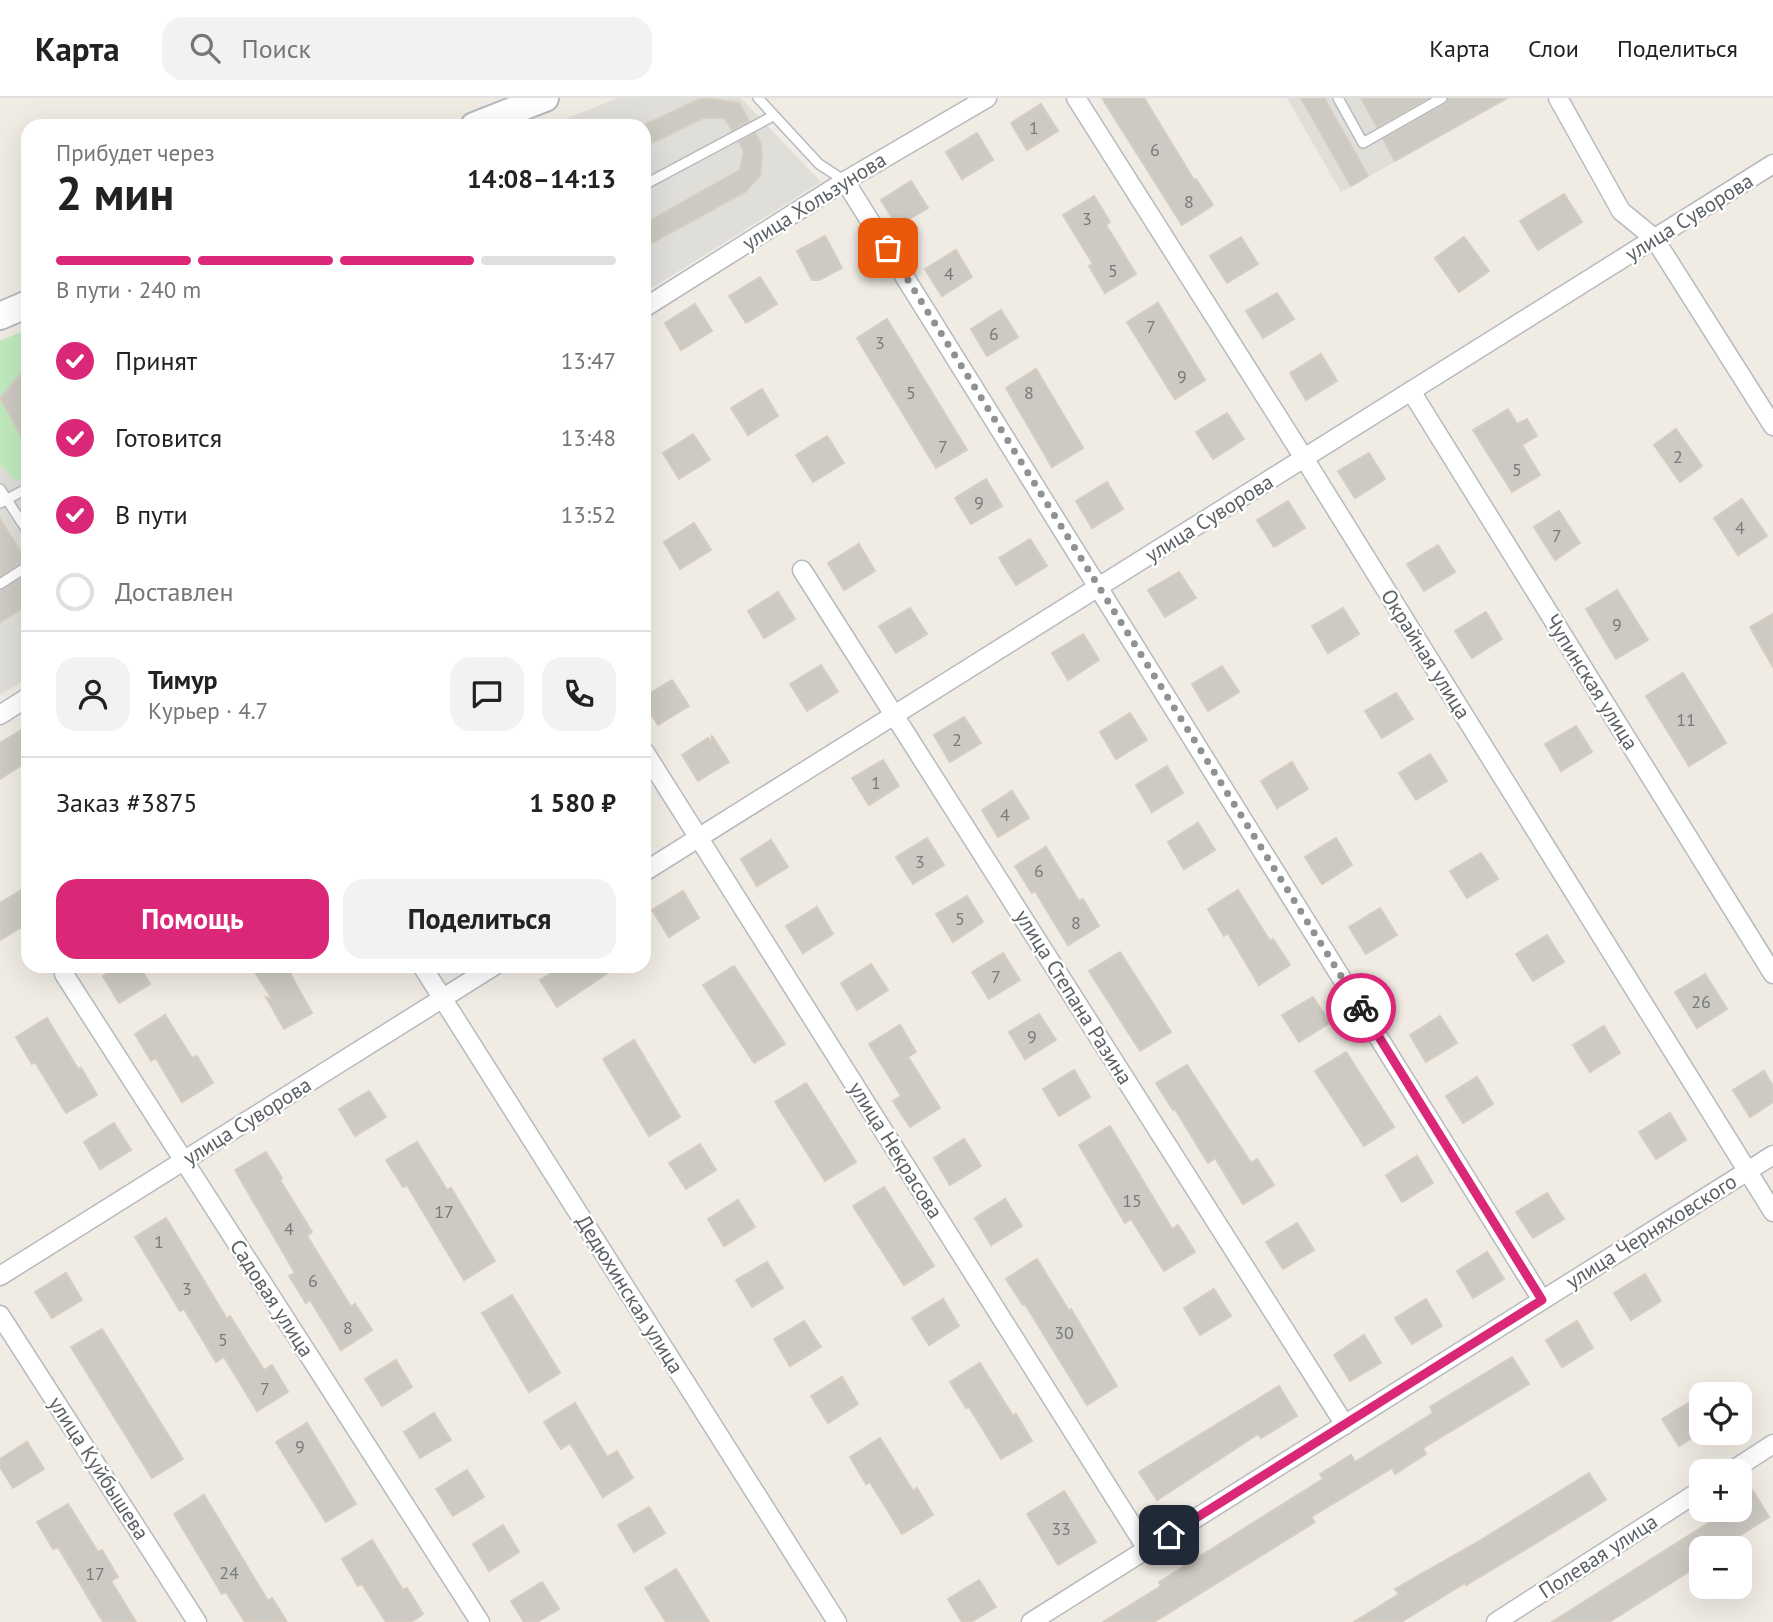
<!DOCTYPE html>
<html lang="ru">
<head>
<meta charset="utf-8">
<style>
  body { margin:0; font-family:"PT Sans",sans-serif; background:#f2f2f2; color:#222; height:100vh; display:flex; flex-direction:column; font-size:26px; white-space:nowrap }
  * { box-sizing:border-box; margin:0 }
  p { font-size:23px; color:#767676 }
  .icon { flex:none; width:38px; height:38px; fill:none; stroke:currentColor; stroke-width:2; stroke-linecap:round; stroke-linejoin:round }
  .map { position:relative; flex:1; overflow:hidden }
  .sheet { position:absolute; left:21px; top:21px; width:630px; height:854px; display:flex; flex-direction:column; background:#fff; border-radius:21px; box-shadow:0 7px 28px #0002 }
  .sheet>* { flex:none }
  .controls { position:absolute; left:1689px; top:1284px; display:grid; gap:14px }
  .controls a { display:grid; place-items:center; width:63px; height:63px; border-radius:14px; background:#fff; box-shadow:0 7px 28px #0002; font-size:35px }
  .pin { position:absolute; display:grid; place-items:center; width:60px; height:60px; color:#fff; margin:-30px; border-radius:14px; box-shadow:0 4px 10px #0006 }
  .courier { position:absolute; display:grid; place-items:center; width:70px; height:70px; margin:-35px; border:5px solid #db2777; border-radius:50%; background:#fff; color:#222; box-shadow:0 2px 9px #0007 }
  .overview em { font-style:normal; font-weight:700 }
  .overview div { display:flex; flex-direction:column-reverse }
  .overview { display:flex; align-items:center; justify-content:space-between; height:119px; padding:0 35px }
  h1 { font-size:46px; font-weight:700; line-height:52px }
  .bar { display:grid; grid-template-columns:repeat(4,1fr); gap:10px 7px; align-content:center; height:84px; padding:0 35px }
  .bar i { height:9px; border-radius:5px; background:#e0e0e0 }
  .bar .selected { background:#db2777 }
  .bar p { grid-column:span 4 }
  .line { display:flex; align-items:center; gap:18px; padding:0 35px; border-top:2px solid #e0e0e0 }
  .line div { flex:1 }
  .round { display:grid; place-items:center; flex:none; width:74px; height:74px; border-radius:21px; background:#f2f2f2 }
  ol { padding:0 35px; list-style:none }
  li { display:flex; align-items:center; gap:21px; height:77px }
  li p { margin-inline-start:auto }
  li .icon { padding:7px; border-radius:50%; background:#db2777; color:#fff; stroke-width:4 }
  li:last-child { color:#767676 }
  li i { width:38px; height:38px; border:4px solid #e0e0e0; border-radius:50% }
  .cta { display:flex; gap:14px; margin-top:auto; padding:14px 35px }
  .cta a { flex:1; height:80px; border-radius:21px; background:#db2777; color:#fff; font-size:28px; font-weight:700; line-height:80px; text-align:center }
  .cta a+a { background:#f2f2f2; color:#222 }
  header { display:flex; align-items:center; gap:42px; box-sizing:border-box; height:98px; padding:0 35px; background:#fff; border-bottom:2px solid #e0e0e0 }
  header strong { font-size:33px }
  nav { display:flex; gap:38px; margin-inline-start:auto; font-size:24px }
  .search { width:490px; height:63px; background:#f2f2f2; display:flex; align-items:center; gap:18px; box-sizing:border-box; padding:0 24px; border-radius:21px; color:#767676; font-size:26px }
  .map>svg:first-child { display:block }
  .industrial { fill:#e0ded8 }
  .green { fill:#c1e9be }
  .building { fill:#cdc9c3; stroke:#d5cdc1; stroke-width:2 }
  .lines { fill:none; stroke-linecap:round; stroke-linejoin:round }
  .lane-casing { stroke:#b6babf; stroke-width:12 }
  .street-casing { stroke:#b6babf; stroke-width:21 }
  .secondary-casing { stroke:#b5babf; stroke-width:30 }
  .lane { stroke:#fff; stroke-width:9 }
  .street { stroke:#fff; stroke-width:18 }
  .secondary { stroke:#fff; stroke-width:26 }
  .done { stroke:#909292; stroke-width:7; stroke-dasharray:0 12.6 }
  .route { stroke:#db2777; stroke-width:9 }
  .labels { text-anchor:middle; dominant-baseline:central; stroke-width:5; stroke-linejoin:round; paint-order:stroke }
  .number-label { font-size:18px; fill:#787b7d }
  .street-label { font-size:21px; fill:#5c6166; stroke:#fff }
</style>
</head>
<body>
<header>
<strong>Карта</strong>
<div class="search"><svg class="icon" aria-label="search" viewBox="0 0 24 24"><circle cx="10" cy="10" r="6"/><path d="M15 15l6 6"/></svg>Поиск</div>
<nav><a>Карта</a><a>Слои</a><a>Поделиться</a></nav>
</header>
<div class="map">
<svg width="1773" height="1524" viewBox="0 0 1773 1524">
  <rect width="100%" height="100%" fill="#f0ece4"/>
  <g class="industrial">
    <path d="M618 0H741L821 84 644 195V28H548Z"/>
    <path d="M1287 0H1508L1341 94Z"/>
    <path d="M28 231V580L0 597V243Z"/>
  </g>
  <g class="green">
    <path d="M28 231V275L19 278 0 300V243Z"/>
    <path d="M0 300 28 350V379L16 383 0 367Z"/>
  </g>
  <g class="building">
    <path d="M702 0 739 5 749 23 732 32 724 20H703L644 49V27Z"/>
    <path d="M1102 0H1144L1194 82 1196 81 1213 107 1182 127Z"/>
    <path d="M1301 0H1324L1368 78 1351 88Z"/>
    <path d="M1361 0H1428L1377 29Z"/>
    <path d="M1449 0H1507L1395 63 1383 41 1445 6Z"/>
    <path d="M1041 6 1058 33 1027 52 1011 25Z"/>
    <path d="M755 35 761 46 762 59 760 77 745 94 644 149V126L740 72 744 54 739 44Z"/>
    <path d="M977 35 993 62 962 81 946 54Z"/>
    <path d="M911 83 928 110 897 128 881 102Z"/>
    <path d="M1564 96 1582 124 1538 152 1520 123Z"/>
    <path d="M1094 98 1110 124 1106 127 1136 176 1105 195 1089 168 1093 166 1063 117Z"/>
    <path d="M825 138 842 170 819 182H812L797 153Z"/>
    <path d="M1241 139 1258 166 1227 185 1210 158Z"/>
    <path d="M1464 139 1489 173 1459 194 1435 160Z"/>
    <path d="M956 152 972 179 942 198 925 171Z"/>
    <path d="M760 179 777 206 746 225 729 198Z"/>
    <path d="M1277 195 1294 221 1263 240 1246 213Z"/>
    <path d="M1158 205 1205 282 1175 301 1127 224Z"/>
    <path d="M695 206 712 233 681 252 665 225Z"/>
    <path d="M1001 212 1018 239 987 258 971 231Z"/>
    <path d="M887 221 967 352 936 370 857 240Z"/>
    <path d="M1321 256 1337 283 1306 302 1290 275Z"/>
    <path d="M28 268V350L0 300Z"/>
    <path d="M1036 271 1083 350 1052 369 1006 290Z"/>
    <path d="M762 291 778 318 748 337 731 310Z"/>
    <path d="M1508 311 1517 326 1527 321 1537 338 1522 347 1540 377 1512 394 1473 332Z"/>
    <path d="M1227 315 1244 341 1213 361 1196 334Z"/>
    <path d="M1676 331 1702 368 1680 384 1654 347Z"/>
    <path d="M693 336 710 362 679 381 663 355Z"/>
    <path d="M827 338 844 365 813 384 796 357Z"/>
    <path d="M1369 355 1385 381 1355 400 1338 373Z"/>
    <path d="M986 381 1002 408 971 426 955 400Z"/>
    <path d="M1107 384 1123 411 1092 430 1076 403Z"/>
    <path d="M1742 401 1767 438 1738 457 1714 420Z"/>
    <path d="M1288 403 1305 430 1274 449 1257 422Z"/>
    <path d="M1559 413 1580 445 1555 462 1534 429Z"/>
    <path d="M0 421 26 462 0 478Z"/>
    <path d="M694 425 711 452 680 471 664 444Z"/>
    <path d="M1030 441 1047 468 1016 487 999 460Z"/>
    <path d="M859 446 875 473 844 492 828 465Z"/>
    <path d="M1438 447 1455 474 1424 493 1407 466Z"/>
    <path d="M1179 474 1196 500 1165 519 1148 492Z"/>
    <path d="M28 476V507L0 524V493Z"/>
    <path d="M1617 492 1648 542 1616 561 1586 511Z"/>
    <path d="M778 494 795 521 764 540 748 513Z"/>
    <path d="M910 510 927 536 896 555 879 528Z"/>
    <path d="M1343 510 1359 536 1328 555 1312 528Z"/>
    <path d="M1486 514 1502 541 1472 560 1455 533Z"/>
    <path d="M1773 516V569L1750 529Z"/>
    <path d="M1083 536 1099 562 1068 582 1052 555Z"/>
    <path d="M821 567 838 594 807 613 790 586Z"/>
    <path d="M1222 568 1239 594 1208 613 1192 586Z"/>
    <path d="M1683 575 1726 645 1689 668 1646 598Z"/>
    <path d="M672 582 689 608 658 627 644 605V599Z"/>
    <path d="M1396 595 1413 621 1382 640 1365 613Z"/>
    <path d="M1130 615 1147 642 1116 661 1100 634Z"/>
    <path d="M964 619 981 645 950 664 934 637Z"/>
    <path d="M28 628V663L0 681V645Z"/>
    <path d="M1576 628 1592 654 1561 673 1545 646Z"/>
    <path d="M712 638 729 664 698 683 682 657 708 640 710 644Z"/>
    <path d="M1430 656 1447 683 1416 702 1399 675Z"/>
    <path d="M883 662 899 688 869 707 852 680Z"/>
    <path d="M1292 664 1308 691 1277 710 1261 683Z"/>
    <path d="M1167 668 1183 695 1152 714 1136 687Z"/>
    <path d="M1012 693 1029 720 998 739 982 712Z"/>
    <path d="M1198 725 1215 752 1184 771 1168 744Z"/>
    <path d="M927 740 944 767 913 786 896 759Z"/>
    <path d="M1336 740 1352 767 1322 786 1305 759Z"/>
    <path d="M771 742 788 769 757 788 741 761Z"/>
    <path d="M1046 749 1079 803 1083 801 1099 828 1068 847 1035 793 1032 795 1015 768Z"/>
    <path d="M1481 755 1498 781 1467 800 1450 773Z"/>
    <path d="M28 788V825L0 842V805Z"/>
    <path d="M1238 792 1270 843 1273 841 1290 867 1259 887 1228 835 1224 838 1208 811Z"/>
    <path d="M683 793 699 820 669 839 652 812Z"/>
    <path d="M967 798 983 824 953 844 936 816Z"/>
    <path d="M817 809 833 836 803 855 786 828Z"/>
    <path d="M1380 810 1397 837 1366 856 1349 829Z"/>
    <path d="M1547 837 1564 864 1533 883 1516 856Z"/>
    <path d="M1120 854 1171 934 1140 953 1089 873Z"/>
    <path d="M1003 855 1020 882 989 901 972 874Z"/>
    <path d="M871 866 888 892 857 912 841 885Z"/>
    <path d="M119 868H139L150 886 119 905 103 878Z"/>
    <path d="M251 868H286L312 915 284 931 266 899 272 901Z"/>
    <path d="M563 868H618L557 909 540 882Z"/>
    <path d="M734 868 785 946 754 965 703 887Z"/>
    <path d="M1705 876 1727 911 1697 930 1675 894Z"/>
    <path d="M1313 899 1330 925 1299 944 1282 917Z"/>
    <path d="M1039 916 1056 942 1025 961 1009 934Z"/>
    <path d="M165 917 192 960 197 958 213 985 182 1004 156 960 151 963 135 936Z"/>
    <path d="M1440 918 1457 945 1426 964 1410 937Z"/>
    <path d="M47 920 78 971 81 970 97 997 66 1015 35 964 32 966 16 939Z"/>
    <path d="M900 927 916 954 908 959 940 1010 910 1029 893 1003 901 998 869 946Z"/>
    <path d="M1604 928 1620 955 1590 974 1573 947Z"/>
    <path d="M634 942 680 1019 649 1038 603 961Z"/>
    <path d="M1346 954 1394 1029 1364 1048 1315 973Z"/>
    <path d="M1187 967 1251 1065 1257 1061 1274 1087 1243 1106 1215 1060 1208 1065 1175 1011 1173 1012 1156 985Z"/>
    <path d="M1074 972 1090 999 1059 1018 1043 991Z"/>
    <path d="M1764 973 1773 988V1004L1750 1019 1733 992Z"/>
    <path d="M1477 979 1493 1006 1463 1025 1446 998Z"/>
    <path d="M806 985 856 1064 825 1083 775 1004Z"/>
    <path d="M369 993 386 1019 355 1038 339 1011Z"/>
    <path d="M1670 1015 1686 1042 1656 1061 1639 1034Z"/>
    <path d="M114 1025 131 1052 100 1071 84 1044Z"/>
    <path d="M1110 1028 1172 1131 1178 1127 1195 1154 1164 1173 1131 1121 1125 1125 1079 1047Z"/>
    <path d="M964 1041 981 1068 950 1087 934 1060Z"/>
    <path d="M417 1044 447 1092 451 1090 495 1163 464 1182 407 1087 403 1089 386 1062Z"/>
    <path d="M700 1046 716 1072 686 1091 669 1065Z"/>
    <path d="M266 1054 282 1080 280 1082 312 1134 307 1138 351 1209 355 1206 372 1232 341 1252 310 1202 306 1205 289 1178 295 1175 235 1072Z"/>
    <path d="M1417 1058 1433 1085 1402 1104 1386 1077Z"/>
    <path d="M884 1089 934 1168 904 1187 853 1108Z"/>
    <path d="M1547 1095 1564 1121 1533 1140 1516 1114Z"/>
    <path d="M1005 1101 1022 1128 991 1147 975 1120Z"/>
    <path d="M738 1102 755 1129 724 1148 708 1121Z"/>
    <path d="M166 1120 227 1221 230 1218 264 1272 272 1267 288 1294 257 1313 224 1259 216 1264 184 1211 180 1213 135 1139Z"/>
    <path d="M1297 1125 1314 1152 1283 1171 1266 1144Z"/>
    <path d="M1487 1154 1504 1181 1473 1200 1457 1173Z"/>
    <path d="M1037 1161 1069 1213 1071 1211 1117 1288 1087 1307 1025 1206 1023 1207 1006 1181Z"/>
    <path d="M767 1164 783 1190 752 1209 736 1182Z"/>
    <path d="M66 1175 82 1202 52 1220 35 1194Z"/>
    <path d="M1645 1176 1661 1203 1631 1222 1614 1195Z"/>
    <path d="M1214 1191 1231 1218 1200 1237 1184 1210Z"/>
    <path d="M512 1197 560 1275 529 1294 482 1215Z"/>
    <path d="M943 1201 959 1228 929 1247 912 1220Z"/>
    <path d="M1426 1201 1442 1228 1412 1246 1395 1220Z"/>
    <path d="M804 1223 821 1249 790 1268 774 1241Z"/>
    <path d="M1577 1223 1593 1250 1562 1269 1546 1242Z"/>
    <path d="M102 1231 183 1361 152 1380 71 1249Z"/>
    <path d="M1364 1237 1381 1265 1350 1283 1334 1257Z"/>
    <path d="M1512 1259 1529 1286 1423 1350 1426 1356 1395 1376 1392 1370 1311 1419 1315 1424 1154 1524H1103L1161 1488 1159 1484 1323 1381 1320 1376 1351 1357 1355 1364 1433 1315 1430 1309Z"/>
    <path d="M396 1262 412 1289 382 1308 365 1281Z"/>
    <path d="M980 1265 1013 1318 1016 1316 1032 1343 1001 1361 969 1309 966 1310 950 1284Z"/>
    <path d="M842 1279 858 1306 828 1325 811 1298Z"/>
    <path d="M1279 1288 1297 1318 1261 1340 1258 1336 1157 1402 1139 1374Z"/>
    <path d="M1693 1302 1701 1315V1334L1679 1348 1662 1321Z"/>
    <path d="M575 1305 607 1359 617 1353 633 1380 603 1399 570 1345 561 1351 544 1324Z"/>
    <path d="M434 1315 451 1342 420 1360 404 1334Z"/>
    <path d="M307 1325 356 1406 326 1424 276 1344Z"/>
    <path d="M880 1340 913 1393 917 1390 933 1417 902 1436 870 1384 866 1386 850 1359Z"/>
    <path d="M27 1344 44 1371 13 1390 0 1369V1361Z"/>
    <path d="M467 1372 484 1399 453 1418 436 1391Z"/>
    <path d="M1589 1375 1606 1402 1523 1453 1466 1487 1465 1485 1401 1524H1354L1399 1496 1395 1491 1481 1442Z"/>
    <path d="M1064 1393 1096 1444 1058 1467 1027 1416Z"/>
    <path d="M1753 1393 1769 1419 1718 1451H1701V1466L1609 1524H1552L1729 1412H1740V1401Z"/>
    <path d="M204 1397 268 1503 272 1500 287 1524H245L226 1494 222 1496 174 1416Z"/>
    <path d="M68 1406 98 1454 102 1452 118 1479 111 1483 136 1524H103L58 1449 53 1451 37 1424Z"/>
    <path d="M649 1409 665 1435 634 1454 618 1427Z"/>
    <path d="M503 1427 519 1454 489 1473 473 1446Z"/>
    <path d="M372 1442 403 1492 407 1490 423 1516 411 1524H386L362 1486 358 1488 342 1461Z"/>
    <path d="M676 1471 709 1524H666L645 1490Z"/>
    <path d="M979 1482 996 1509 971 1524H962L948 1501Z"/>
    <path d="M542 1484 559 1511 537 1524H524L511 1503Z"/>
  </g>
  <g class="lines">
    <g class="lane-casing">
      <g id="lane">
        <path d="M758 0 819 66 845 83"/>
        <path d="M1338 0 1363 45 1442 0"/>
        <path d="M644 87 773 18"/>
        <path d="M0 391 28 434"/>
        <path d="M0 405 28 390"/>
        <path d="M0 486 28 468"/>
      </g>
    </g>
    <g class="street-casing">
      <g id="street">
        <path d="M1076 0 1304 360 1773 1114"/>
        <path d="M1558 0 1621 113 1654 140 1773 328"/>
        <path d="M845 83 1542 1202"/>
        <path d="M644 210 845 83 987 0"/>
        <path d="M1411 293 1773 876"/>
        <path d="M802 472 1345 1327"/>
        <path d="M0 617 28 599"/>
        <path d="M644 653 1147 1451"/>
        <path d="M644 774 1773 66"/>
        <path d="M422 868 837 1524"/>
        <path d="M64 876 480 1524"/>
        <path d="M0 1178 494 868"/>
        <path d="M0 1217 197 1524"/>
        <path d="M1730 1374 1773 1346"/>
        <path d="M1031 1524 1773 1057"/>
        <path d="M1496 1524 1701 1392"/>
      </g>
    </g>
    <g class="secondary-casing">
      <g id="secondary">
        <path d="M474 28 545 0"/>
        <path d="M0 218 28 206"/>
      </g>
    </g>
    <use href="#lane" class="lane"/>
    <use href="#street" class="street"/>
    <use href="#secondary" class="secondary"/>
  </g>
  <g class="lines">
    <path class="done" d="M888 150 1361 910"/>
    <path class="route" d="M1169 1437 1542 1202 1361 910"/>
  </g>
  <g class="labels">
    <g class="number-label">
      <text x="1034" y="29">1</text>
      <text x="1155" y="51">6</text>
      <text x="1189" y="103">8</text>
      <text x="1087" y="120">3</text>
      <text x="1113" y="172">5</text>
      <text x="949" y="175">4</text>
      <text x="1151" y="228">7</text>
      <text x="994" y="235">6</text>
      <text x="880" y="244">3</text>
      <text x="1182" y="278">9</text>
      <text x="911" y="294">5</text>
      <text x="1029" y="294">8</text>
      <text x="943" y="348">7</text>
      <text x="1678" y="358">2</text>
      <text x="1517" y="371">5</text>
      <text x="979" y="404">9</text>
      <text x="1740" y="429">4</text>
      <text x="1557" y="437">7</text>
      <text x="1617" y="526">9</text>
      <text x="1686" y="621">11</text>
      <text x="957" y="641">2</text>
      <text x="876" y="684">1</text>
      <text x="1005" y="716">4</text>
      <text x="920" y="763">3</text>
      <text x="1039" y="772">6</text>
      <text x="960" y="820">5</text>
      <text x="1076" y="824">8</text>
      <text x="996" y="878">7</text>
      <text x="1701" y="903">26</text>
      <text x="1032" y="938">9</text>
      <text x="1132" y="1102">15</text>
      <text x="444" y="1113">17</text>
      <text x="289" y="1130">4</text>
      <text x="159" y="1143">1</text>
      <text x="313" y="1182">6</text>
      <text x="187" y="1190">3</text>
      <text x="348" y="1229">8</text>
      <text x="1064" y="1234">30</text>
      <text x="223" y="1241">5</text>
      <text x="265" y="1290">7</text>
      <text x="300" y="1348">9</text>
      <text x="1061" y="1430">33</text>
      <text x="229" y="1474">24</text>
      <text x="95" y="1475">17</text>
    </g>
    <g class="street-label">
      <text transform="translate(814 103) rotate(-32)">улица Хользунова</text>
      <text transform="translate(1689 119) rotate(-32)">улица Суворова</text>
      <text transform="translate(1209 420) rotate(-32)">улица Суворова</text>
      <text transform="translate(1426 556) rotate(58)">Окрайная улица</text>
      <text transform="translate(1592 584) rotate(58)">Чупинская улица</text>
      <text transform="translate(1074 899) rotate(58)">улица Степана Разина</text>
      <text transform="translate(247 1023) rotate(-32)">улица Суворова</text>
      <text transform="translate(896 1052) rotate(58)">улица Некрасова</text>
      <text transform="translate(1651 1133) rotate(-32)">улица Черняховского</text>
      <text transform="translate(630 1196) rotate(58)">Дедюхинская улица</text>
      <text transform="translate(272 1200) rotate(57)">Садовая улица</text>
      <text transform="translate(99 1370) rotate(57)">улица Куйбышева</text>
      <text transform="translate(1598 1458) rotate(-33)">Полевая улица</text>
    </g>
  </g>
</svg>
<div class="controls">
<a><svg class="icon" aria-label="locate" viewBox="0 0 24 24"><circle cx="12" cy="12" r="6"/><path d="M12 2v4M12 18v4M2 12h4M18 12h4"/></svg></a>
<a>+</a>
<a>−</a>
</div>
<div class="pin" style="left:888px;top:150px;background:#ea580c"><svg class="icon" aria-label="bag" viewBox="0 0 24 24"><path d="M5 8h14l-1 12H6zM9 8a3 3 0 0 1 6 0"/></svg></div>
<div class="pin" style="left:1169px;top:1437px;background:#1f2937"><svg class="icon" aria-label="home" viewBox="0 0 24 24"><path d="M3 11l9-7 9 7M6 9v11h12V9"/></svg></div>
<div class="courier" style="left:1361px;top:910px"><svg class="icon" aria-label="bike" viewBox="0 0 24 24"><circle cx="6" cy="16" r="4"/><circle cx="18" cy="16" r="4"/><path d="M6 16l4-8h5l3 8M10 8l3 8H6M13 5h3"/></svg></div>
<section class="sheet">
<div class="overview"><div><h1>2 мин</h1><p>Прибудет через</p></div><em>14:08–14:13</em></div>
<div class="bar"><i class="selected"></i><i class="selected"></i><i class="selected"></i><i></i><p>В пути · 240 m</p></div>
<ol>
<li><svg class="icon" aria-label="check" viewBox="0 0 24 24"><path d="M5 12l5 5 9-10"/></svg>Принят<p>13:47</p></li>
<li><svg class="icon" aria-label="check" viewBox="0 0 24 24"><path d="M5 12l5 5 9-10"/></svg>Готовится<p>13:48</p></li>
<li><svg class="icon" aria-label="check" viewBox="0 0 24 24"><path d="M5 12l5 5 9-10"/></svg>В пути<p>13:52</p></li>
<li><i></i>Доставлен</li>
</ol>
<div class="line" style="height:126px"><a class="round"><svg class="icon" aria-label="person" viewBox="0 0 24 24"><circle cx="12" cy="8" r="4"/><path d="M4 21q1-7 8-7t8 7"/></svg></a><div><b>Тимур</b><p>Курьер · 4.7</p></div><a class="round"><svg class="icon" aria-label="chat" viewBox="0 0 24 24"><path d="M4 5h16v11H9l-5 4z"/></svg></a><a class="round"><svg class="icon" aria-label="phone" viewBox="0 0 24 24"><path d="M5 4h4l2 5-3 2q2 4 5 5l2-3 5 2v4C11 20 4 13 5 4z"/></svg></a></div>
<div class="line" style="height:91px"><div>Заказ #3875</div><b>1 580 ₽</b></div>
<div class="cta"><a>Помощь</a><a>Поделиться</a></div>
</section>
</div>
</body>
</html>
